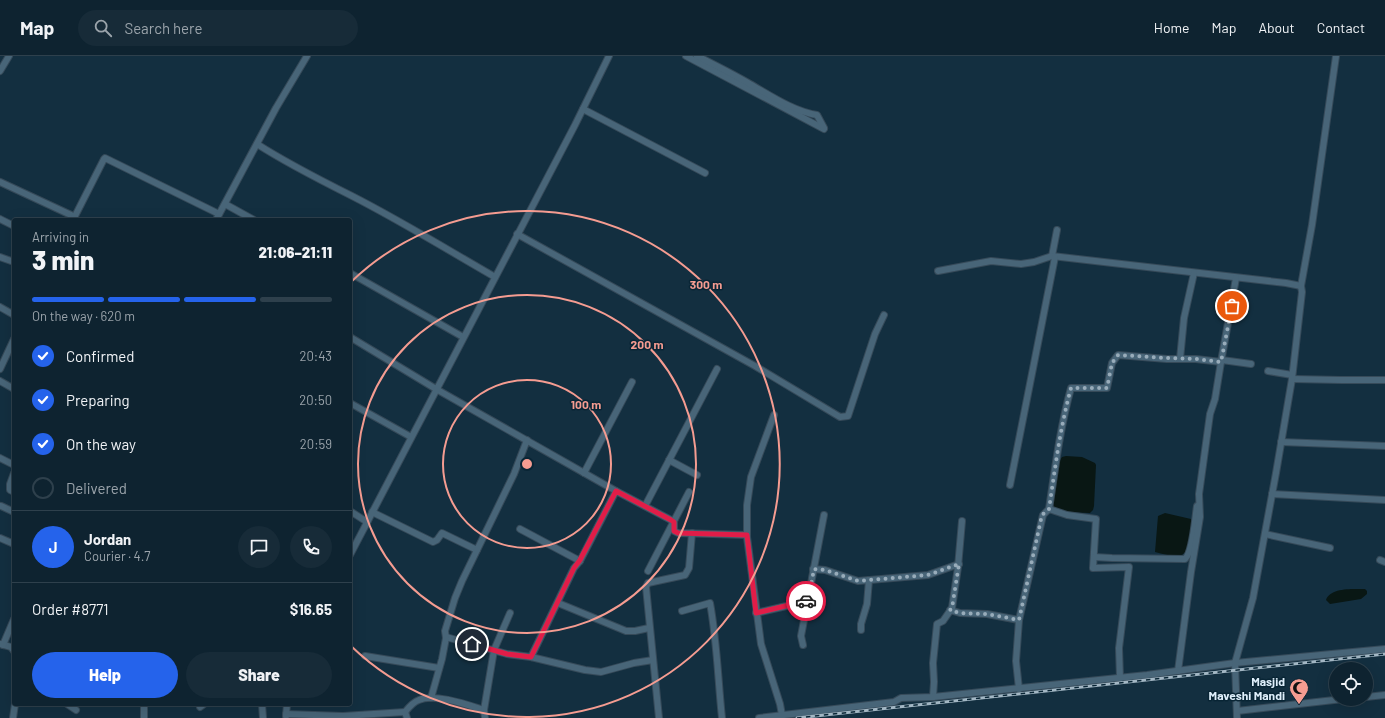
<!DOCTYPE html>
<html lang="en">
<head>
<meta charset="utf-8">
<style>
  body { margin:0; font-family:Barlow,sans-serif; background:#172b38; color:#f1f3f6; height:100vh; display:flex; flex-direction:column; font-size:15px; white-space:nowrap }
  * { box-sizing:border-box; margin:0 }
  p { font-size:13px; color:#9ba4ab }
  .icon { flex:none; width:22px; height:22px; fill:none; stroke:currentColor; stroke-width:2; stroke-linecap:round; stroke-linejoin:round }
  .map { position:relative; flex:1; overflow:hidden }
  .side { position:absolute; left:12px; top:162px; width:340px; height:488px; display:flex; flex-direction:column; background:#0e2330; border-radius:4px; box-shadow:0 4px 16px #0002,0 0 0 1px #2e404c }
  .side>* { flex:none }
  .tools { position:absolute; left:1329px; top:606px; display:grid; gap:8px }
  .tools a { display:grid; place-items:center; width:44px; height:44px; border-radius:50%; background:#0e2330; box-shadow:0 4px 16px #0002,0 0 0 1px #2e404c; font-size:20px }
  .pin { position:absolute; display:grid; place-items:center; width:34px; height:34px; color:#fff; margin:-17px; border:2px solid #fff; border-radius:50%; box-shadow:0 1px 4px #0007 }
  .courier { position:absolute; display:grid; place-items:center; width:40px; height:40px; margin:-20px; border:3px solid #e11d48; border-radius:50%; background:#fff; color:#222; box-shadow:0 1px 5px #0007 }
  .overview em { font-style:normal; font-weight:800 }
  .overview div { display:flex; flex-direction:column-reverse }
  .overview { display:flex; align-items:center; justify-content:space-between; height:68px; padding:0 20px }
  h1 { font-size:26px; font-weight:800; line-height:30px }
  .bar { display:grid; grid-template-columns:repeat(4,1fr); gap:6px 4px; align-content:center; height:48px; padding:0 20px }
  .bar i { height:5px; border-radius:3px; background:#2e404c }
  .bar .active { background:#2563eb }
  .bar p { grid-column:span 4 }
  .line { display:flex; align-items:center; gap:10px; padding:0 20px; border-top:1px solid #2e404c }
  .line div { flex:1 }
  .round { display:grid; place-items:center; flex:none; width:42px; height:42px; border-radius:21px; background:#172b38 }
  ol { padding:0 20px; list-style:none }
  li { display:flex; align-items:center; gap:12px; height:44px }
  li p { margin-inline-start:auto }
  li .icon { padding:4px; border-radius:50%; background:#2563eb; color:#fff; stroke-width:4 }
  li:last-child { color:#9ba4ab }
  li i { width:22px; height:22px; border:2px solid #2e404c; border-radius:50% }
  .action { display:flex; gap:8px; margin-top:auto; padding:8px 20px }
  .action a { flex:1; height:46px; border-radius:24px; background:#2563eb; color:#fff; font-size:16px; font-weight:800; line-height:46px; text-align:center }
  .action a+a { background:#172b38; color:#f1f3f6 }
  header { display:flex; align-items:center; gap:24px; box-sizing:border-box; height:56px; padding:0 20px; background:#0e2330; border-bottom:1px solid #2e404c }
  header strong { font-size:19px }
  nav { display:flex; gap:22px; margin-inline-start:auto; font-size:14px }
  .search { width:280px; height:36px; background:#172b38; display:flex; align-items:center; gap:10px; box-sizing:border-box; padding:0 14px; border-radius:22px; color:#9ba4ab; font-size:15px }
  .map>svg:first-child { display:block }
  .water { fill:#091714 }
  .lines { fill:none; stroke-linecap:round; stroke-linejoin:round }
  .street-casing { stroke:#364a59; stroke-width:8 }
  .street { stroke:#486578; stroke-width:6 }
  .rail-casing { stroke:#a3b7c4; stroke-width:3 }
  .rail { stroke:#092535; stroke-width:1.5; stroke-dasharray:4.5; stroke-linecap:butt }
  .done { stroke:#98acba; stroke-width:4; stroke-dasharray:0 7.2 }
  .route { stroke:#e11d48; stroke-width:5 }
  .ring { fill:none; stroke:#f59c91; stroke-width:2 }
  .labels { text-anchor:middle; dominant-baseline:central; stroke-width:3; stroke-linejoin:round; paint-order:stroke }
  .poi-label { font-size:12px; font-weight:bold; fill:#dfeffb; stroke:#092535; text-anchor:end }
  .centre { fill:#f59c91; stroke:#092535; stroke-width:2 }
  .ring-label { font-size:12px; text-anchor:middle; font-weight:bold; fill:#f59c91; stroke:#092535; stroke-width:3; stroke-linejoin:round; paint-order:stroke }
</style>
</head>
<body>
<header>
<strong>Map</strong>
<div class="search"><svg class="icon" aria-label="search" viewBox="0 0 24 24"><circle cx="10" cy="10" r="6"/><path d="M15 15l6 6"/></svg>Search here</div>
<nav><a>Home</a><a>Map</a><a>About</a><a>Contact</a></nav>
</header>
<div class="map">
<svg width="1385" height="662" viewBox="0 0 1385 662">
  <rect width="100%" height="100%" fill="#132f40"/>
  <g class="water">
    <path d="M1066 400 1082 401 1095 407 1096 409 1094 450 1093 454 1090 457 1064 456 1054 452 1053 448 1059 406 1062 401Z"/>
    <path d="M1165 457 1191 463C1192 469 1190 473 1190 479 1189 506 1175 501 1155 496L1158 460Z"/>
    <path d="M1365 533 1367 535V538L1361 543 1330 548 1326 544C1330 531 1354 533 1365 533Z"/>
  </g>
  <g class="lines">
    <g class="street-casing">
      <g id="street">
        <path d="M686 0 824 73"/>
        <path d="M697 0C715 9 733 18 750 28 771 40 793 55 817 59L824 72"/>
        <path d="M0 15 9 0"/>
        <path d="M583 53 705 117"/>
        <path d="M257 88C288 108 320 124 352 140 401 165 448 194 495 221"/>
        <path d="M0 126 71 159 72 160 71 164"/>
        <path d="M225 148 254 164"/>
        <path d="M0 163 14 170"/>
        <path d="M73 164 104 103 105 102 219 158"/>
        <path d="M216 164 276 52 307 0"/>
        <path d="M1057 174 1052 200 1286 227 1301 230"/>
        <path d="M517 178 755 310 840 361 848 360 875 278 884 259"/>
        <path d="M0 201 14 206"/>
        <path d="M938 215 991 205 1021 208 1034 206 1052 200"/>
        <path d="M350 217 463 281"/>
        <path d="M0 251 14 259"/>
        <path d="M350 281 436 333 616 435 580 505 574 512 531 601"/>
        <path d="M1180 303 1184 262 1194 217"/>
        <path d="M1222 304 1251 308"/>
        <path d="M0 313 14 283"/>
        <path d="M1268 315 1292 319"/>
        <path d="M1292 323 1341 324H1385"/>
        <path d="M0 325 14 333"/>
        <path d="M350 347 411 381"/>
        <path d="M774 359 751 421 747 449V481L761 588 780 648 782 659"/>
        <path d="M1281 386 1385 390"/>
        <path d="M0 402 14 409"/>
        <path d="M669 404 697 419"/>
        <path d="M14 417 10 428V434L14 436"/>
        <path d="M584 417 632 326"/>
        <path d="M1010 429 1055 201"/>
        <path d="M616 435 671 464 674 466V475L678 477 747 479"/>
        <path d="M1272 438 1385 444"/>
        <path d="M1 450 14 456"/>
        <path d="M645 450 717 313"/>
        <path d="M1049 453 1067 459 1096 463 1093 512 1129 511 1119 592 1120 622"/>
        <path d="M350 455 367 466"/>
        <path d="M372 456 433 486 437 484 442 477 477 494"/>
        <path d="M520 473 580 505"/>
        <path d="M1265 478 1330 492"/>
        <path d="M0 482 14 488"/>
        <path d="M350 499 575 69 609 0"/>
        <path d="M1094 501 1112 502 1185 503C1193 496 1195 462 1197 450"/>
        <path d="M1380 504 1385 506"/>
        <path d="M813 513 825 514 858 525 928 519 959 508"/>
        <path d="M648 515 689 436"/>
        <path d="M558 547 626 575H635L649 572"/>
        <path d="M950 554 960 557 987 558 1019 564"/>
        <path d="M682 555 710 547C717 585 718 624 722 662"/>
        <path d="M756 557 808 545"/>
        <path d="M861 574V568L867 548 869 524"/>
        <path d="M446 581 507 598 531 601 585 614 601 616 634 607 653 604"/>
        <path d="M0 588 11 591 14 595"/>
        <path d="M3 589 14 563"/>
        <path d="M803 589 801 580 824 459"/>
        <path d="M365 600 439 612"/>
        <path d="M1178 615 1191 516 1200 461 1199 438 1210 358 1215 343 1221 306"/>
        <path d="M1019 633 1016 605 1019 564 1043 459 1049 453C1055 413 1060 372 1071 332H1107L1112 307 1118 299 1167 303H1196L1221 306 1236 222"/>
        <path d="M933 641 934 626 933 607 937 568 943 565 952 552 958 511 962 465"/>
        <path d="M1366 641 1385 639"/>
        <path d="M431 642 442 603 446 582 445 575 455 542 462 525 514 418 527 384"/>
        <path d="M67 648 76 654"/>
        <path d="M144 648V662"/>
        <path d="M262 648 263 662"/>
        <path d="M200 651 204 648"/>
        <path d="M1237 655 1343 643"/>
        <path d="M405 656C409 651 413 646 419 644 434 637 468 649 484 654"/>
        <path d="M286 658 343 660 405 656 407 662"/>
        <path d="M286 660 287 648"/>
        <path d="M13 662 15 648"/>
        <path d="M485 662 484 654 494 594 510 557"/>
        <path d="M659 662 646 531 648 527 685 519 689 512 692 477"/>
        <path d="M759 662 894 646 901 642 933 641 1147 619 1235 607 1385 593"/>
        <path d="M1237 662 1235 607 1253 542 1276 417 1292 323 1302 236 1301 230 1312 169 1336 0"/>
      </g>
    </g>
    <use href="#street" class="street"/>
    <g class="rail-casing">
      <path id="rail" d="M797 662 1385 598"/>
    </g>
    <use href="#rail" class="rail"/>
  </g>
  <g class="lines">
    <path class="done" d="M806 545H808L814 513 825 514 858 525 928 519 959 508 952 552 950 554 960 557 987 558 1019 564 1042 459 1049 453C1055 413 1060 372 1071 332H1107L1112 307 1118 299 1167 302 1196 303 1221 306 1232 250"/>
    <path class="route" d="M472 588 507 598 531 601 574 512 580 504 616 435 671 464 674 466V475L678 477 747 479 756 557 806 545"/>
  </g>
  <g class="ring">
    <circle cx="527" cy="408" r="84"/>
    <circle cx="527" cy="408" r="169"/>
    <path d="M351 226A253 253 0 1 1 351 590"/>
  </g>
  <defs>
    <g id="mosque-pin" transform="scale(1)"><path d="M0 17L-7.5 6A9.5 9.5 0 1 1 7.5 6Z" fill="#f59c91" stroke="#092535"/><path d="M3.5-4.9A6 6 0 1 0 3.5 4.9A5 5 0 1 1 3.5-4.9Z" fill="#111"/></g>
  </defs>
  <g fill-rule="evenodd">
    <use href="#mosque-pin" x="1299" y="632"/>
  </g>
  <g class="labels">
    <g class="poi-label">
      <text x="1285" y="625">Masjid<tspan x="1285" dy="14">Maveshi Mandi</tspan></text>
    </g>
  </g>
  <circle cx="527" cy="408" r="6" class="centre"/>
  <g class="ring-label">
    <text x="706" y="233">300 m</text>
    <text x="647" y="293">200 m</text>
    <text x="586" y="353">100 m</text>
  </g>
</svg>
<div class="tools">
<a><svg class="icon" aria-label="locate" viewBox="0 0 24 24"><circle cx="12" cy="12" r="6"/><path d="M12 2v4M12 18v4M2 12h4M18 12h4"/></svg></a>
</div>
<div class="pin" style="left:1232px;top:250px;background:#ea580c"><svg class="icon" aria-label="bag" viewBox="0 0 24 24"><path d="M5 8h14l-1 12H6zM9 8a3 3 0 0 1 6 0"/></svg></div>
<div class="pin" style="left:472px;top:588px;background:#1f2937"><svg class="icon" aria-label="home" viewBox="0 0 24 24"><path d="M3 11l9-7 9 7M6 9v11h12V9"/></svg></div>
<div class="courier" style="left:806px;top:545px"><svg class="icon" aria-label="car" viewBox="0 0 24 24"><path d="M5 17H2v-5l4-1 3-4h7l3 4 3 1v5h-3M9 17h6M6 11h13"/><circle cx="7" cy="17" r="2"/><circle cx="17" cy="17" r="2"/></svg></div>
<section class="side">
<div class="overview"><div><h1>3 min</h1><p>Arriving in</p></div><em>21:06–21:11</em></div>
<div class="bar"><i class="active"></i><i class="active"></i><i class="active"></i><i></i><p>On the way · 620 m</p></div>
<ol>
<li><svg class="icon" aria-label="check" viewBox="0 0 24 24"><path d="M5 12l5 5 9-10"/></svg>Confirmed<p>20:43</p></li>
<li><svg class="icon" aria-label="check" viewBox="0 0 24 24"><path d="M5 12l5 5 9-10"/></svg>Preparing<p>20:50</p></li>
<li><svg class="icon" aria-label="check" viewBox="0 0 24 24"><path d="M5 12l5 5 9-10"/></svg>On the way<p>20:59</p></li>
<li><i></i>Delivered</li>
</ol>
<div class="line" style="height:72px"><b class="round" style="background:#2563eb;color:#fff">J</b><div><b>Jordan</b><p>Courier · 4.7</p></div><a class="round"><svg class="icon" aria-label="chat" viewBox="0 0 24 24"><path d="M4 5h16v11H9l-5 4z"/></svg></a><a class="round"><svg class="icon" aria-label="phone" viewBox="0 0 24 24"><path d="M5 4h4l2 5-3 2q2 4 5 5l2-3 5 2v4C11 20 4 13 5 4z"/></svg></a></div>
<div class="line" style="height:52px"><div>Order #8771</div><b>$16.65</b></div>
<div class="action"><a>Help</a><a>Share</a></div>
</section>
</div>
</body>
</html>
